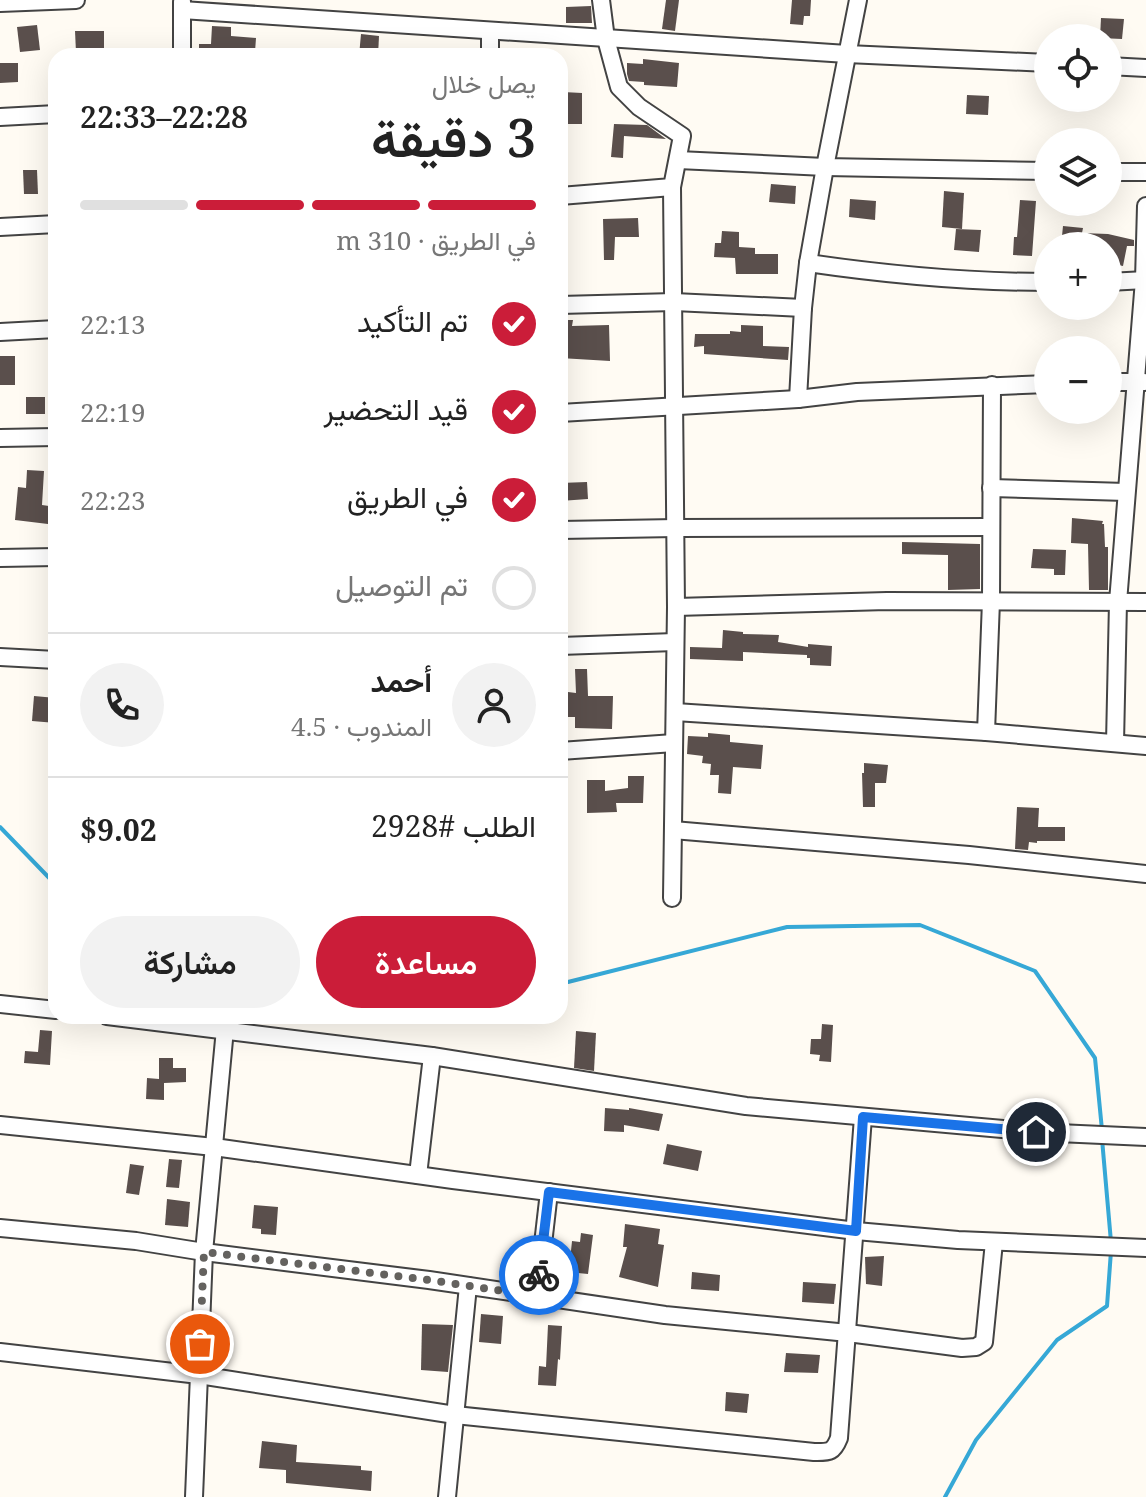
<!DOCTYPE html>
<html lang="ar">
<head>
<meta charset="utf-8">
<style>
  body { margin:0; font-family:"Noto Serif",Vazirmatn,serif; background:#f2f2f2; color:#222; direction:rtl; height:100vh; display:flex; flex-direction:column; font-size:30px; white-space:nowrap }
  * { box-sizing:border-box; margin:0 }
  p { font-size:26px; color:#767676 }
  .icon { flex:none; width:44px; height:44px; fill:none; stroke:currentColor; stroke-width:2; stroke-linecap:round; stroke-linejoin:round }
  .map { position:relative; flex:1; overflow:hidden; direction:ltr }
  .sheet { position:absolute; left:48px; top:48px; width:520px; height:976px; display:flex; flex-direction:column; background:#fff; border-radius:24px; box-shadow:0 8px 32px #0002; direction:rtl }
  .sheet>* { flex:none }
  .controls { position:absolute; left:1034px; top:24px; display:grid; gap:16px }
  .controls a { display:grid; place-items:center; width:88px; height:88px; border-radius:50%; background:#fff; box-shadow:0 8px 32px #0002; font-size:40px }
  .pin { position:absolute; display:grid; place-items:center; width:68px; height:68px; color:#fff; margin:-34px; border:4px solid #fff; border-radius:50%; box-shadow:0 2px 8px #0007 }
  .courier { position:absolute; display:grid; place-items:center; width:80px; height:80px; margin:-40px; border:6px solid #1a73e8; border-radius:50%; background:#fff; color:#222; box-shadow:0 2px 10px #0007 }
  .overview em { font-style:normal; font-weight:600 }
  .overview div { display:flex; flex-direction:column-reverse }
  .overview { display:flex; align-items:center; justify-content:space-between; height:136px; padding:0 32px }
  h1 { font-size:52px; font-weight:600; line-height:60px }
  .bar { display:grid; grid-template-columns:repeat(4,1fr); gap:12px 8px; align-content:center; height:96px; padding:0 32px }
  .bar i { height:10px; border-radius:6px; background:#e0e0e0 }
  .bar .selected { background:#cb1d39 }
  .bar p { grid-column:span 4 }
  .line { display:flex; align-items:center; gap:20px; padding:0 32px; border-top:2px solid #e0e0e0 }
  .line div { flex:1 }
  .round { display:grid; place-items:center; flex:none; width:84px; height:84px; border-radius:42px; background:#f2f2f2 }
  ol { padding:0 32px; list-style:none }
  li { display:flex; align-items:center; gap:24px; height:88px }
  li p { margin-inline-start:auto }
  li .icon { padding:8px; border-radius:50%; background:#cb1d39; color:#fff; stroke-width:4 }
  li:last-child { color:#767676 }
  li i { width:44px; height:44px; border:4px solid #e0e0e0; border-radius:50% }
  .primary-button { display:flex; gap:16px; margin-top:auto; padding:16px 32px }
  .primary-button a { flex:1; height:92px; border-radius:48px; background:#cb1d39; color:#fff; font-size:32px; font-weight:600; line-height:92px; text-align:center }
  .primary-button a+a { background:#f2f2f2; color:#222 }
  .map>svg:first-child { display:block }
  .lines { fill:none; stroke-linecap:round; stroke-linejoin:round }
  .stream { stroke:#36a8d6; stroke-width:4 }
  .building { fill:#5a4f4c }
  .minor-casing { stroke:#434343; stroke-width:20 }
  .minor { stroke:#fff; stroke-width:16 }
  .done { stroke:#64625f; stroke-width:8; stroke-dasharray:0 14.4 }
  .route { stroke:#1a73e8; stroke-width:10 }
</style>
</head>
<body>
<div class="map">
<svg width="1146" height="1497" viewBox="0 0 1146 1497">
  <rect width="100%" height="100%" fill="#fffbf3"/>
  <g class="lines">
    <g class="stream">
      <path d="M0 827 56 885"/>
      <path d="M560 984 787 927 920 925 1035 971 1095 1058 1102 1130"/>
      <path d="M1102 1139 1111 1242"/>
      <path d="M945 1497 976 1440 1057 1340 1107 1306 1111 1251"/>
    </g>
  </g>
  <g class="building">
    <path d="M666 0H679L675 31 662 29Z"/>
    <path d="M792 0H811L810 16H804L803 25 790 24Z"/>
    <path d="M591 6 592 23H566V7Z"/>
    <path d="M1101 18 1124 19 1122 39 1100 38Z"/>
    <path d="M37 25 40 50 20 52 17 27Z"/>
    <path d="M212 26 231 27V36L256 38 255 52 221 50V56H199V44H211Z"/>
    <path d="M75 31H104V52H76Z"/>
    <path d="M361 34 379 36 378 56H359Z"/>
    <path d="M643 59 679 63 677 87 644 85V82L629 81 627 74V63L643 64Z"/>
    <path d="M0 63H18V82L0 83Z"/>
    <path d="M563 92 582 93V124H563Z"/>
    <path d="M967 95 989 96 988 115 966 114Z"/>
    <path d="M614 124 647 125 666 139 624 136 623 158 611 157Z"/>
    <path d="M23 170H37L38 194H24Z"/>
    <path d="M771 184 796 186 795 204 769 202Z"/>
    <path d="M944 191 964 193 962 229 942 227Z"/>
    <path d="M850 199 876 201 875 220 849 217Z"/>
    <path d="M1020 200 1036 201 1032 256 1013 255 1014 237H1017Z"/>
    <path d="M638 218 639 237H615L614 260H604L603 219Z"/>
    <path d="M1063 226 1083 228 1082 233 1108 234 1134 240V246H1127L1123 266 1108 263V246H1061Z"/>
    <path d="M956 229 981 230 979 252 954 250Z"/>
    <path d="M722 231 739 232V247L755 248V254H778V274H736L735 258 714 257 715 243H721Z"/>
    <path d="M560 320H573L572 326 609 325 610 361 560 358Z"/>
    <path d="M741 325 763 326V346L789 347 788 360 704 354V346L694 347 695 334H730V331L741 332Z"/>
    <rect x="0" y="356" width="15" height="29"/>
    <rect x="26" y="397" width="19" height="17"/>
    <path d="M27 470 44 471 42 505 49 506 48 524 15 520 18 487 26 488Z"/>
    <path d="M587 482 588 499 560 501V483Z"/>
    <path d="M1072 518 1103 521 1102 524H1104L1105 547H1108V590H1089L1088 544 1071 543Z"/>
    <path d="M902 542 980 544V589L948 590V555L902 554Z"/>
    <path d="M1033 549 1066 550 1065 575H1054V569L1031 568Z"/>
    <path d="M723 630 743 632V634L779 635 778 642 808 647V644L832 646 831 666 810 665V658H807V655L743 652V661L690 659V647L722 648Z"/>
    <path d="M575 669H587L588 696H613L612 729 575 728V717H560V691L576 693Z"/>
    <path d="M34 696 56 698V723L32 721Z"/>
    <path d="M708 733 730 735V742L763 745 761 769 733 767 731 794 718 793 719 775H710L711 764 702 763 703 756 687 754 688 736 708 737Z"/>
    <path d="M864 763 888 765 886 783H875V807H863L862 773H864Z"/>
    <path d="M628 776H644L643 803H616L617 812 587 813V780H605V791L628 788Z"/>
    <path d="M1017 807 1039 808 1038 827H1065V841H1037V843L1029 842 1028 850 1015 849Z"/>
    <path d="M822 1024 833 1025 831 1062 819 1061 820 1055 810 1054 811 1039H821Z"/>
    <path d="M40 1030 52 1031 50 1065 24 1063 25 1051 38 1052Z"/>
    <path d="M576 1031 596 1033 594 1071 574 1068Z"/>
    <path d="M159 1058H173V1068H186V1082L164 1083V1100L146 1099 147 1078 159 1079Z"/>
    <path d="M605 1108 629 1110V1108L663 1114 659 1131 624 1125V1132L604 1131Z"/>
    <path d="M667 1144 702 1151 698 1171 663 1164Z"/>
    <path d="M169 1159 182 1160 179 1188 166 1187Z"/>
    <path d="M130 1164 144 1166 139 1195 126 1193Z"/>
    <path d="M167 1199 190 1202 188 1227 165 1225Z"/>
    <path d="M254 1205 278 1207 276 1235 261 1234V1229L252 1228Z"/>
    <path d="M625 1224 660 1229 658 1244 664 1245 658 1287 619 1277 627 1247H623Z"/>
    <path d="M581 1233 593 1235 588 1274 558 1271V1275L551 1274 553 1250 571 1251 572 1241 580 1242Z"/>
    <path d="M884 1256 882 1286 866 1284 865 1257Z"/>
    <path d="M692 1272 720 1275 719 1291 691 1289Z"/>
    <path d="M803 1282 836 1284 834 1304 802 1302Z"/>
    <path d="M481 1314 503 1316 501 1344 479 1342Z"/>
    <path d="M422 1324 453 1325 448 1372 421 1370Z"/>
    <path d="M548 1325 562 1326 560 1360 558 1359 556 1386 538 1385 539 1366 546 1367Z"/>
    <path d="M786 1353 820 1355 818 1373 784 1372Z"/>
    <path d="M726 1392 749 1394 747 1413 725 1411Z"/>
    <path d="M262 1441 297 1445 296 1462 361 1466V1470L372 1471 371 1491 286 1483V1470L259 1468Z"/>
  </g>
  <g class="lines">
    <g class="minor-casing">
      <g id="minor">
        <path d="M182 2V56"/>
        <path d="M0 3 76 0"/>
        <path d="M182 10 847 54 1048 63"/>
        <path d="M490 56V31"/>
        <path d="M1108 66 1146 68"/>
        <path d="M0 117 56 114"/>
        <path d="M678 160 825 167 1048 171"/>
        <path d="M1108 172H1146"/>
        <path d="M560 196 672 187 682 136 639 107 619 87 606 39 601 0"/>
        <path d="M0 227 56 224"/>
        <path d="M808 263C890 275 965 282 1048 282"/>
        <path d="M1108 282 1146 280"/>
        <path d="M560 305 674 302 803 308"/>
        <path d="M0 332 56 329"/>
        <path d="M1108 382H1144"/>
        <path d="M798 399 803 308 808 263 825 167 858 0"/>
        <path d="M560 413 798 399 857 392 1048 384"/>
        <path d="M0 438 56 437"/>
        <path d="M991 488 1126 492"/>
        <path d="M560 530 676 528 990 527"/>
        <path d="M0 558 56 557"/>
        <path d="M676 607 887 601 1146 602"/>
        <path d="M560 646 675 642"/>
        <path d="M0 657 56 660"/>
        <path d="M675 712 986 732 1146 746"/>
        <path d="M986 732 991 601 992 385"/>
        <path d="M1115 743 1118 602 1144 280 1146 206"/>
        <path d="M560 751 674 743"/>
        <path d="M673 830 969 855 1146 874"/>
        <path d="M672 898 676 607 672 187"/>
        <path d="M0 1004 56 1010"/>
        <path d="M107 1016 432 1056 746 1106 1036 1132 1146 1137"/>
        <path d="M0 1125 214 1147 453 1180 856 1231 958 1240 1146 1248"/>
        <path d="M418 1175 432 1056"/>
        <path d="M0 1228 136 1241 204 1252 429 1280 665 1315 848 1333 962 1348 976 1347 984 1342 994 1242"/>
        <path d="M537 1296 549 1192"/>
        <path d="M0 1352 199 1375 455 1415 814 1452C829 1452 833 1453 839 1438L863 1117"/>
        <path d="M194 1497 204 1252 225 1029"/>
        <path d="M447 1497 468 1286"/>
      </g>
    </g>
    <use href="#minor" class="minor"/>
  </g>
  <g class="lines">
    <path class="done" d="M200 1344 204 1252 429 1280 537 1296 539 1275"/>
    <path class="route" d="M539 1275 549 1192 856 1231 863 1117 1036 1132"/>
  </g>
</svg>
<div class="controls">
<a><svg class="icon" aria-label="locate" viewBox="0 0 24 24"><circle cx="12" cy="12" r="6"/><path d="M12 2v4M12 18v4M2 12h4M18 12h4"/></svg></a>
<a><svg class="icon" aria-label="layers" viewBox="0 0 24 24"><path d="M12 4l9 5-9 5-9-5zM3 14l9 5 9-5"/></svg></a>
<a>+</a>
<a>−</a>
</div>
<div class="pin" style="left:200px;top:1344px;background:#ea580c"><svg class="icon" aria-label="bag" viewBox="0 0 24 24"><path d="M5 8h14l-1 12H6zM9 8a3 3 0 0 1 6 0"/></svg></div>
<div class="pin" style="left:1036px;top:1132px;background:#1f2937"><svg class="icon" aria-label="home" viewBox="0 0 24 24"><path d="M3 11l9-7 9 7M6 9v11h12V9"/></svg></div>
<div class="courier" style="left:539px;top:1275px"><svg class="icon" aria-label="bike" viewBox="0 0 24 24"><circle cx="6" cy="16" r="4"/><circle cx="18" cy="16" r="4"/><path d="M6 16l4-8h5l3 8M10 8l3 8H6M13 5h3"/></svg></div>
<section class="sheet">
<div class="overview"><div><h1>3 دقيقة</h1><p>يصل خلال</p></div><em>22:28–22:33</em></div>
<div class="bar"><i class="selected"></i><i class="selected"></i><i class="selected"></i><i></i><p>في الطريق · 310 m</p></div>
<ol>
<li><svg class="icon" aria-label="check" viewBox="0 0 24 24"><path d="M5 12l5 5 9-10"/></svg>تم التأكيد<p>22:13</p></li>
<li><svg class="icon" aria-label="check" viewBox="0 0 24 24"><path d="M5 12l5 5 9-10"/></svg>قيد التحضير<p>22:19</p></li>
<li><svg class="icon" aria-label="check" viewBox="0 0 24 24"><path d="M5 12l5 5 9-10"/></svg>في الطريق<p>22:23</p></li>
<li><i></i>تم التوصيل</li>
</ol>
<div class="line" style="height:144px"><a class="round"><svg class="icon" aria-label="person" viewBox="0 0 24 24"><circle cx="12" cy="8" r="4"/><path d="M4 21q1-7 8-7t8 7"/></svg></a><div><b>أحمد</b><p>المندوب · 4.5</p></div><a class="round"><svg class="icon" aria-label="phone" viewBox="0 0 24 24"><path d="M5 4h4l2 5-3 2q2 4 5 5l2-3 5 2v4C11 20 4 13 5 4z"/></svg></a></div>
<div class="line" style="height:104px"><div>الطلب #2928</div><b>$9.02</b></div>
<div class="primary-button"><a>مساعدة</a><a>مشاركة</a></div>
</section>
</div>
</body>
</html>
